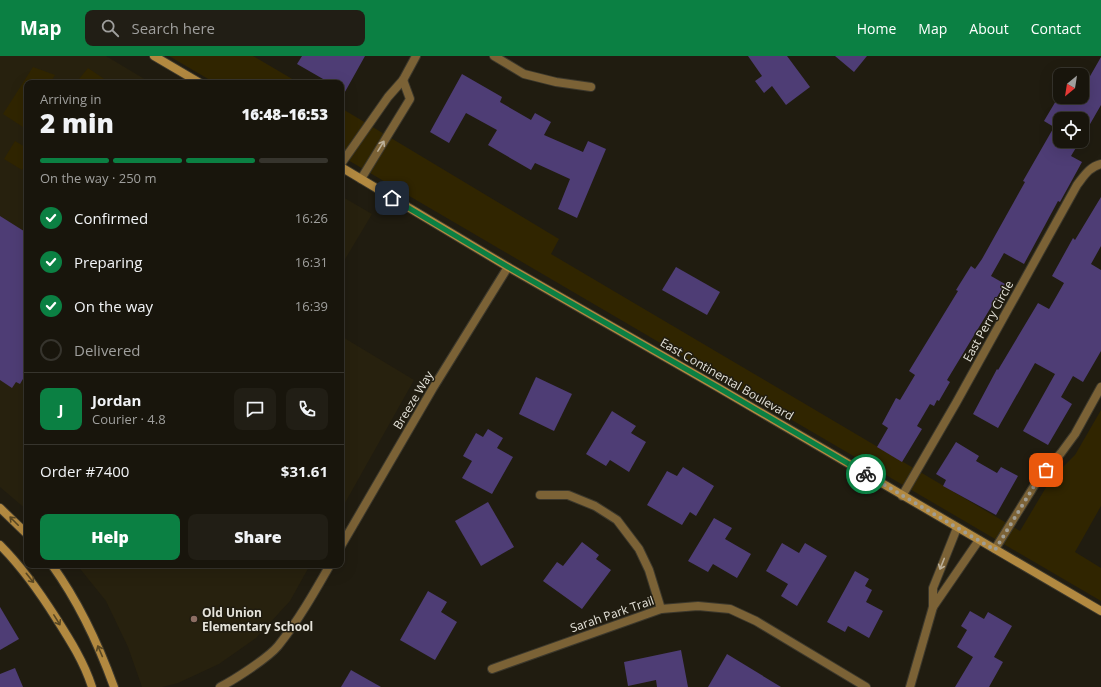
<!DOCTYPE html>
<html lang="en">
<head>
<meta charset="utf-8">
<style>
  body { margin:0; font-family:"Open Sans",sans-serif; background:#211e15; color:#f1f3f6; height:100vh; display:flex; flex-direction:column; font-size:15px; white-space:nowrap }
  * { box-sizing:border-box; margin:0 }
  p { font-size:13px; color:#9f9f9d }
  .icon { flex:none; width:22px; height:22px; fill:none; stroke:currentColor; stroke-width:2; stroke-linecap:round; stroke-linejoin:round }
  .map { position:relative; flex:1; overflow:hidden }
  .sheet { position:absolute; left:24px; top:24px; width:320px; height:488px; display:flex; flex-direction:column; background:#18150c; border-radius:8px; box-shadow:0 4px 16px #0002,0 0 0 1px #36342d }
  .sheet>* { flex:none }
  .needle { width:26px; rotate:210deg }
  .buttons { position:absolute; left:1053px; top:12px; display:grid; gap:8px }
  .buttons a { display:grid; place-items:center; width:36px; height:36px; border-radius:8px; background:#18150c; box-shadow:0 4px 16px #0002,0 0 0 1px #36342d; font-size:20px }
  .pin { position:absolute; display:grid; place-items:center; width:34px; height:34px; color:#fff; margin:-17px; border-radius:8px; box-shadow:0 2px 6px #0006 }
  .courier { position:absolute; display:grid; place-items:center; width:40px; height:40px; margin:-20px; border:3px solid #0b8043; border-radius:50%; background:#fff; color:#222; box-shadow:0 1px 5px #0007 }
  .headline em { font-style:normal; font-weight:800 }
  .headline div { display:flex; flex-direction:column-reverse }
  .headline { display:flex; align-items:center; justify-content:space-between; height:68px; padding:0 16px }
  h1 { font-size:26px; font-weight:800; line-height:30px }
  .bar { display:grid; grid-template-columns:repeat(4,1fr); gap:6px 4px; align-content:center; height:48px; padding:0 16px }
  .bar i { height:5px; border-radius:3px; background:#36342d }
  .bar .active { background:#0b8043 }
  .bar p { grid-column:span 4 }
  .line { display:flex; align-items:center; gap:10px; padding:0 16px; border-top:1px solid #36342d }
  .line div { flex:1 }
  .round { display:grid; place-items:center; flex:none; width:42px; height:42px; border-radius:8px; background:#211e15 }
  ol { padding:0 16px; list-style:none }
  li { display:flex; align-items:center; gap:12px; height:44px }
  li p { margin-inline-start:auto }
  li .icon { padding:4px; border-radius:50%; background:#0b8043; color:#fff; stroke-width:4 }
  li:last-child { color:#9f9f9d }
  li i { width:22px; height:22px; border:2px solid #36342d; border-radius:50% }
  .cta { display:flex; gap:8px; margin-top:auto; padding:8px 16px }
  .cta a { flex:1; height:46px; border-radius:8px; background:#0b8043; color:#fff; font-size:16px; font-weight:800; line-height:46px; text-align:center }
  .cta a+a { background:#211e15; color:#f1f3f6 }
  header { display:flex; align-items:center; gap:24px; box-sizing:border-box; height:56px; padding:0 20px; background:#0b8043; color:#fff }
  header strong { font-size:19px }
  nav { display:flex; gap:22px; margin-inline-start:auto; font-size:14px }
  .search { width:280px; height:36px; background:#211e15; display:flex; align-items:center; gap:10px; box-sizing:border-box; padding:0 14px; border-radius:8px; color:#9f9f9d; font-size:15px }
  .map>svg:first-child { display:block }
  .built { fill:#27210e }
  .green { fill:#302500 }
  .building { fill:#4e3d75 }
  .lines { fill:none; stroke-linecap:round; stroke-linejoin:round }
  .minor-casing { stroke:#3c382c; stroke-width:10 }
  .secondary-casing { stroke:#3c382c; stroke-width:10 }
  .minor { stroke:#7b6236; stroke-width:8 }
  .secondary { stroke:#b28940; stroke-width:8 }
  .oneway { stroke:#bbaf98 }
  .oneway2 { stroke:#5a4823 }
  .done { stroke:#a09d93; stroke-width:4; stroke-dasharray:0 7.2 }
  .route { stroke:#0b8043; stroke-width:5 }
  .education-dot { fill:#8d6e63; stroke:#201c10; stroke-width:1.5 }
  .labels { text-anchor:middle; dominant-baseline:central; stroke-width:3; stroke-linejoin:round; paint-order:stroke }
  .street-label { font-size:12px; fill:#e5e3da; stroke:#201c10 }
  .poi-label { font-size:12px; font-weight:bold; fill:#e5e3da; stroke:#201c10; text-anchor:start }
</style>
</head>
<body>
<header>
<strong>Map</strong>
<div class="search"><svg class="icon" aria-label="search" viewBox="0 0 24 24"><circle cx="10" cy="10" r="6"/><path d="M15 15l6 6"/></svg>Search here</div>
<nav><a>Home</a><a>Map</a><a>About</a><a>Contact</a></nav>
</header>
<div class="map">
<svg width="1101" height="631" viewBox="0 0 1101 631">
  <rect width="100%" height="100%" fill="#201c10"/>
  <g class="built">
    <path d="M0 0H106L151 27H27V454L0 431Z"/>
    <path d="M341 140 372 158 341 210Z"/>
    <path d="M341 280 414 324 341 454Z"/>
    <path d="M77 509H310L290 545 256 582 219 608 178 627 162 631H142L128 591 106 545Z"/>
  </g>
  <g class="green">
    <path d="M169 0H253L299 27H215Z"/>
    <path d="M33 11 55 19 50 27H27V65L23 71 3 58Z"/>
    <path d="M88 12 110 27H86L79 23Z"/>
    <path d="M341 52 559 183 551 198 1020 475 1051 423 1075 399 1101 354V450L1075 496 1101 512V545L341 100Z"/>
    <path d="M15 85 27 92V106L22 114 4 103Z"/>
  </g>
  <g class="building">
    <path d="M302 0H365L341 43V27H330L297 8Z"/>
    <path d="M748 0H787L810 31 786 49 772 30 764 37 755 25 762 20Z"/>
    <path d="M835 0H867L854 16Z"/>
    <path d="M1101 1V49L1082 82V63H1060V85H1080L1071 100 1082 106 1060 146 1058 145 1024 208 1004 197 991 220 1005 228 947 324 950 326 939 345 937 344 934 350 930 348 917 370 922 373 902 406 877 391 888 372 882 368 896 342 900 344 915 319 909 315 958 235 956 234 971 210 975 213 982 203 1025 126 1023 125 1054 71 1044 65 1060 38V41H1082V27L1085 29Z"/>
    <path d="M462 18 502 41 500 46 531 64 535 57 551 66 544 79 583 96 588 85 606 93 577 162 558 153 570 123 535 107 531 114 488 89 497 74 466 57 449 87 430 76Z"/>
    <path d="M1101 141V190L1091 208 1101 214V295L1083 326 1073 320 1061 341 1072 348 1048 389 1023 375 1055 318 1035 307 998 372 973 358 997 313 998 314 1038 247 1049 253 1052 248 1064 227 1052 220 1073 182 1075 184Z"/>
    <path d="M0 160 27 177V316L20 328 16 326 12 332 0 324Z"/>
    <path d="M676 211 720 236 707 259 662 234Z"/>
    <path d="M536 321 572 338 554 375 519 358Z"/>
    <path d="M612 355 636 370 631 377 646 386 629 416 610 404 606 410 586 398Z"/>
    <path d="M488 373 503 382 497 392 513 401 492 438 462 422 472 405 463 400 476 377 483 381Z"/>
    <path d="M956 386 979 400 976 405 997 417 1001 411 1018 420 996 459 943 430 946 424 936 418Z"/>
    <path d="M683 411 714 430 696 460 690 456 682 469 647 449 667 415 677 420Z"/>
    <path d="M488 446 514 491 481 510 455 465Z"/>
    <path d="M714 462 732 472 725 483 751 498 737 522 713 508 708 516 688 505Z"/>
    <path d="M582 486 599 499 596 503 611 514 582 553 543 525 557 506 563 510Z"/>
    <path d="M782 487 799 497 805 487 827 500 797 550 781 540 788 528 766 515Z"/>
    <path d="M855 515 869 523 865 530 872 534 866 546 883 555 869 582 848 570 845 576 827 566Z"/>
    <path d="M428 535 447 546 441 556 457 566 435 604 400 584Z"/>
    <path d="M0 551 19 583 0 594Z"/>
    <path d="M970 555 984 563 988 556 1012 570 994 601 1003 606 989 631H955L973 601 957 591 967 574 961 570Z"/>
    <path d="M681 594 688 631H657L656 624 628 630 624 606Z"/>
    <path d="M727 598 781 631H708Z"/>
    <path d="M15 612 23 631H0V618Z"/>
    <path d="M351 614 381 631H341Z"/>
  </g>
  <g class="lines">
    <g class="minor-casing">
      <g id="minor">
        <path d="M494 0 524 18 556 26 591 31"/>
        <path d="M341 108 388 41 403 24 416 0"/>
        <path d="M361 123 410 43 403 24"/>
        <path d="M540 439H568L595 450 617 464 639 493 649 514 661 553"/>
        <path d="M902 440 956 347 1077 129C1084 120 1089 111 1101 108"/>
        <path d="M341 490 433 332 508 211"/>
        <path d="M995 493 1039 422 1061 397 1075 378 1101 331"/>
        <path d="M933 551 979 484"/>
        <path d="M492 613 661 553 698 550 730 553 756 565 866 631"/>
        <path d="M220 631C234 624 268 602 278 590 298 565 314 537 330 509"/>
        <path d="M910 631 933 551V532L957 472"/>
      </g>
    </g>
    <g class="secondary-casing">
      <g id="secondary">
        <path d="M154 0 200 27"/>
        <path d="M341 111 508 211 719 332 1101 555"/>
        <path d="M0 452 27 478"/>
        <path d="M0 489C23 512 39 535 56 562 70 584 84 606 92 631"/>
        <path d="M52 509C80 548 98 587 114 631"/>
      </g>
    </g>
    <use href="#minor" class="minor"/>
    <use href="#secondary" class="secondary"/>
  </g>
  <defs><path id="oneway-shaft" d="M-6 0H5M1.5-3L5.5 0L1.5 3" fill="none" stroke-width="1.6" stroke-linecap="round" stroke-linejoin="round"/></defs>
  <g class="oneway">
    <use href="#oneway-shaft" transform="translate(381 90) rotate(-58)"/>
    <use href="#oneway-shaft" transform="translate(942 508) rotate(112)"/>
  </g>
  <g class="oneway2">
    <use href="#oneway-shaft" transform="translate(14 465) rotate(-135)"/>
    <use href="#oneway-shaft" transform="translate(30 522) rotate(51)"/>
    <use href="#oneway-shaft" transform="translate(57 564) rotate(58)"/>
    <use href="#oneway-shaft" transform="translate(100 595) rotate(-113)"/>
  </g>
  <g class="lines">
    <path class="done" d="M866 418 995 494 1039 422 1046 414"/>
    <path class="route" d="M392 142 508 211 719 332 866 418"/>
  </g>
  <circle class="education-dot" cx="194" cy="563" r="4"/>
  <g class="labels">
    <g class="street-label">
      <text transform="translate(988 265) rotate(-61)">East Perry Circle</text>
      <text transform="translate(727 323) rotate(30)">East Continental Boulevard</text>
      <text transform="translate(413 344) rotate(-59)">Breeze Way</text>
      <text transform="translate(612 558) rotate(-19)">Sarah Park Trail</text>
    </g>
    <g class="poi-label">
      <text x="202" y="556">Old Union<tspan x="202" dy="14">Elementary School</tspan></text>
    </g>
  </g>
</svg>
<div class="buttons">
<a><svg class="needle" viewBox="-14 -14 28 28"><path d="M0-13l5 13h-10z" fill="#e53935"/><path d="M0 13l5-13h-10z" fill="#9f9f9d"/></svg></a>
<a><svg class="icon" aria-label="locate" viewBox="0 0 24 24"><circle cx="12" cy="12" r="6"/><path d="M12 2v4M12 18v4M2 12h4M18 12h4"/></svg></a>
</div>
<div class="pin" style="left:1046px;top:414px;background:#ea580c"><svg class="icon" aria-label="bag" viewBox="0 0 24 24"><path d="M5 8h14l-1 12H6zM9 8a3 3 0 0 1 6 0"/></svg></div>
<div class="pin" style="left:392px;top:142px;background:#1f2937"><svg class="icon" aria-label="home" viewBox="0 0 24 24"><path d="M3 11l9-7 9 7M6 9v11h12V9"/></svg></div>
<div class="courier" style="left:866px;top:418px"><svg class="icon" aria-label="bike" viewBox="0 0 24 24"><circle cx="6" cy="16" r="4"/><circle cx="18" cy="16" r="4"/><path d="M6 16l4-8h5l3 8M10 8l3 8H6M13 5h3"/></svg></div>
<section class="sheet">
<div class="headline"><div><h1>2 min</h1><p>Arriving in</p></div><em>16:48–16:53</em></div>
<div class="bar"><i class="active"></i><i class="active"></i><i class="active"></i><i></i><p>On the way · 250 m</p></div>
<ol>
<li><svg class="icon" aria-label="check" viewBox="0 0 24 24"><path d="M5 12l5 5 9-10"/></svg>Confirmed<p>16:26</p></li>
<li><svg class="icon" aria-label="check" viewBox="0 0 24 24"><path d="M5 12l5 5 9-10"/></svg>Preparing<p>16:31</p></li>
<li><svg class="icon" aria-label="check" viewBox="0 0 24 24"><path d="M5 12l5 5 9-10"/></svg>On the way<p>16:39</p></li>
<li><i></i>Delivered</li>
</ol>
<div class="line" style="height:72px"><b class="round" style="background:#0b8043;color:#fff">J</b><div><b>Jordan</b><p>Courier · 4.8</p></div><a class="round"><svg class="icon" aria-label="chat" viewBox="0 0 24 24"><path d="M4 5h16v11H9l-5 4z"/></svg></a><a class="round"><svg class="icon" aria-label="phone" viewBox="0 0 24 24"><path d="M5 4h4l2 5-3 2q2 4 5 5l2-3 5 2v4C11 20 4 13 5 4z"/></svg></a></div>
<div class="line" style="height:52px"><div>Order #7400</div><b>$31.61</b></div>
<div class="cta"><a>Help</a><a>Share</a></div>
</section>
</div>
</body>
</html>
